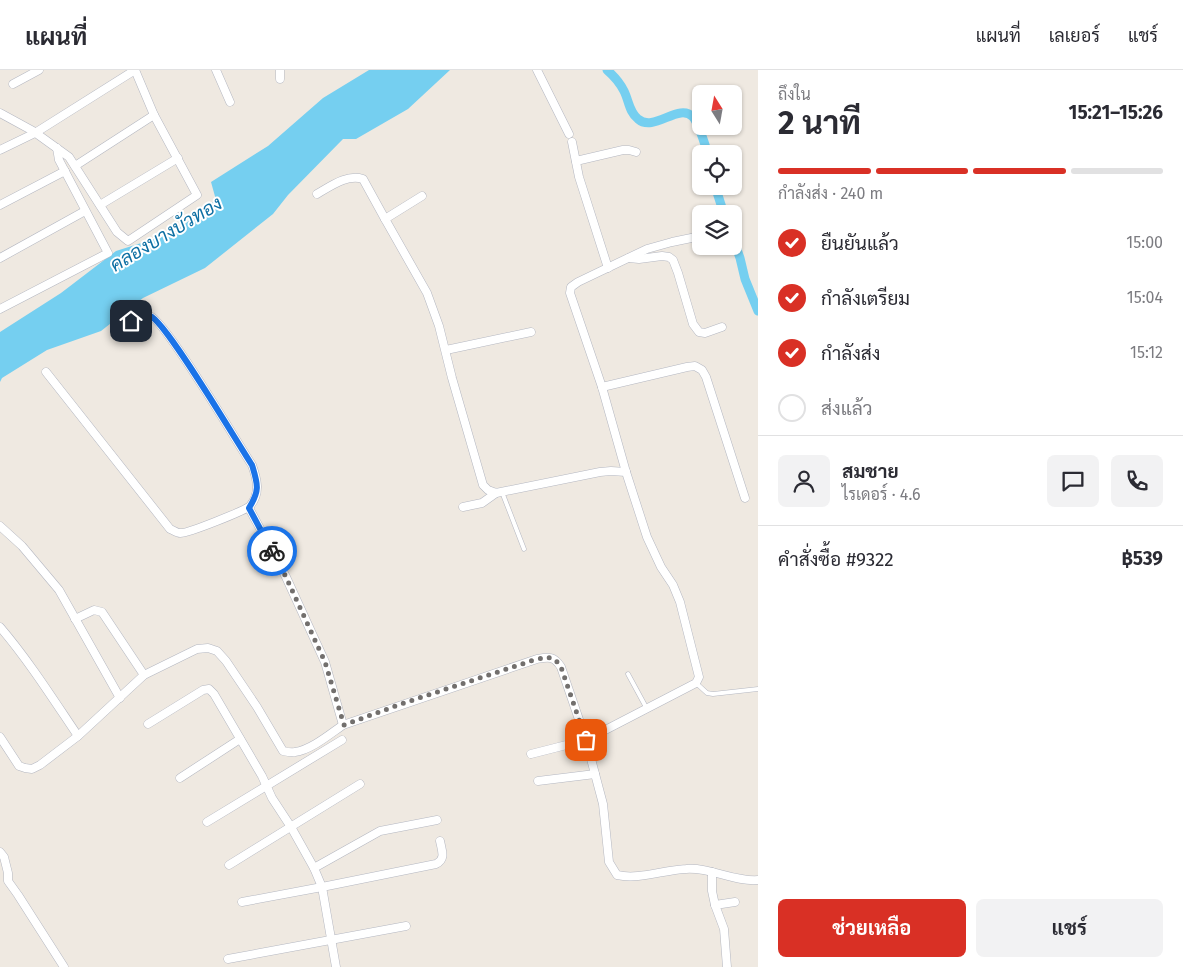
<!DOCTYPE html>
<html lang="th">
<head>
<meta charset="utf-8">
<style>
  body { margin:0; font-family:"Fira Sans",Sarabun,sans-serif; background:#f2f2f3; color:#2b2b33; height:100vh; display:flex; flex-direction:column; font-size:19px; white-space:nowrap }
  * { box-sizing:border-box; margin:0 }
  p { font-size:16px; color:#7c7c81 }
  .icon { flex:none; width:28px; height:28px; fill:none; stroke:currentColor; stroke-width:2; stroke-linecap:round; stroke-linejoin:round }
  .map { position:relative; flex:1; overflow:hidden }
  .panel { display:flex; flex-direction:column; background:#fff; width:425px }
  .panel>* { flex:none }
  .needle { width:32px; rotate:349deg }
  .tools { position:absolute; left:692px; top:15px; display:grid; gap:10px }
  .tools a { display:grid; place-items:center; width:50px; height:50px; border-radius:8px; background:#fff; box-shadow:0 1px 4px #0004; font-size:25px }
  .pin { position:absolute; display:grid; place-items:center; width:42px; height:42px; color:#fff; margin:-21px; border-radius:10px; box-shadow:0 2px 8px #0006 }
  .courier { position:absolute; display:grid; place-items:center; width:50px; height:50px; margin:-25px; border:4px solid #1a73e8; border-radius:50%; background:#fff; color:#222; box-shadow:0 1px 6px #0007 }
  .summary em { font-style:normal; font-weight:700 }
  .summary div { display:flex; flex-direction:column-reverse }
  .summary { display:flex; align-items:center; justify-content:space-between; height:85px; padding:0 20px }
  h1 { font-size:32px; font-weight:700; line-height:38px }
  .bar { display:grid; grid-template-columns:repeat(4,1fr); gap:8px 5px; align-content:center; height:60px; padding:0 20px }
  .bar i { height:6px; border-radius:4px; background:#e1e1e2 }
  .bar .on { background:#d93025 }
  .bar p { grid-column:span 4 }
  .line { display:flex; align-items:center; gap:12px; padding:0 20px; border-top:1px solid #e1e1e2 }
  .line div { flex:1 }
  .round { display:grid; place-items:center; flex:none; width:52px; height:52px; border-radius:8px; background:#f2f2f3 }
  ol { padding:0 20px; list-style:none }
  li { display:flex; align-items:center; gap:15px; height:55px }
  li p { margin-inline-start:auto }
  li .icon { padding:5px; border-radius:50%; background:#d93025; color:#fff; stroke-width:4 }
  li:last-child { color:#7c7c81 }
  li i { width:28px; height:28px; border:2px solid #e1e1e2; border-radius:50% }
  .primary-button { display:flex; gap:10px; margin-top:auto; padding:10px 20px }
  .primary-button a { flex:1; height:58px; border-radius:8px; background:#d93025; color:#fff; font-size:20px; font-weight:700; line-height:58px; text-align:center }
  .primary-button a+a { background:#f2f2f3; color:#2b2b33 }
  header { display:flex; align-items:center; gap:30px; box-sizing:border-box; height:70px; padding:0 25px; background:#fff; border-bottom:1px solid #e1e1e2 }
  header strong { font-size:24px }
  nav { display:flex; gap:28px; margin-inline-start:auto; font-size:18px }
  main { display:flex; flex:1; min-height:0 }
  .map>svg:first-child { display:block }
  .water { fill:#75cff0 }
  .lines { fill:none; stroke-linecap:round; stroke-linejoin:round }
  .canal { stroke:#75cff0; stroke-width:9 }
  .lane-casing { stroke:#b4b7c1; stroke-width:5 }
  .street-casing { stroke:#b4b7c1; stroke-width:9 }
  .lane { stroke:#fff; stroke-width:4 }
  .street { stroke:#fff; stroke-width:8 }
  .done { stroke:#726f6d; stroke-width:5; stroke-dasharray:0 9 }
  .route { stroke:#1a73e8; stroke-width:6 }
  .labels { text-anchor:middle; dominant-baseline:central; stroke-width:4; stroke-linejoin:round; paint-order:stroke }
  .water-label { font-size:19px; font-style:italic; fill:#0d6fa3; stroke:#fff }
</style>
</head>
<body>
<header>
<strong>แผนที่</strong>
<nav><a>แผนที่</a><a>เลเยอร์</a><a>แชร์</a></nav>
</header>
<main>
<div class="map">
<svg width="758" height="897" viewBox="0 0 758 897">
  <rect width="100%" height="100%" fill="#efe9e1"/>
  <path class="water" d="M369 0H450L408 39 356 69H343L288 125 273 144 205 198 143 228 101 261 47 280 2 308 0 312V262L61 223 116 181 173 163 216 130 211 112 268 76 323 28Z"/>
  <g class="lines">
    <g class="canal">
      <path d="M607 0C614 6 620 13 624 21 629 31 629 42 638 49 654 63 679 32 693 47 699 54 705 75 708 84"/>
      <path d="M715 116 724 144"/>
      <path d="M734 171 740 188 745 209 758 241"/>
    </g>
    <g class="lane-casing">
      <g id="lane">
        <path d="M502 422 524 479"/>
        <path d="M628 604 647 639"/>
        <path d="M696 613 707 623 713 624 758 619"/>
      </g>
    </g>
    <g class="street-casing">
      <g id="street">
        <path d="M216 0 230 32"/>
        <path d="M280 0V9"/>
        <path d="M537 0 569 64"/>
        <path d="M13 14 39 0"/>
        <path d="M0 43 33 61 69 87 117 162 128 171 197 125 154 45"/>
        <path d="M572 72 579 107 608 198"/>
        <path d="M0 80 35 63 135 0"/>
        <path d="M576 91 623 80H629L636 82"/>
        <path d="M75 96 154 45 135 0"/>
        <path d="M317 124C331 116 347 104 363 109L385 149"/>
        <path d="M422 126 385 149 427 223 439 256 452 308 483 415 488 420 496 423 600 402 611 401 626 402"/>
        <path d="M0 135 65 101"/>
        <path d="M100 135 178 88"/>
        <path d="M0 188 85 141"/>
        <path d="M629 188 639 189 662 186 669 187 673 190 678 203 693 254 699 262 705 263 722 257"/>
        <path d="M0 239 108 183 59 90 57 78"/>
        <path d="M446 280 531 262"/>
        <path d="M46 302 170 459C173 460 177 463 180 463 187 464 246 440 250 436 261 423 257 409 252 395 238 374 165 250 150 246 144 244 136 249 131 251"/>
        <path d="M602 317 687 297 695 296 702 300 706 307 745 428"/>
        <path d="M463 437 482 433 496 423"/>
        <path d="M249 438 286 507 325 592 343 655"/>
        <path d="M0 456 22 476 59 520 120 628"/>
        <path d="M75 549 94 540 102 542 144 605"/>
        <path d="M0 557C29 591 53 629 78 666"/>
        <path d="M148 654 203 620 209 619 214 624 262 706 272 728 291 757 314 798 322 817 336 897"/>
        <path d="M0 667 19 696 25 698 32 699 40 695 78 666 144 605 197 579 208 578 217 581 226 591 257 637 283 681C287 682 291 683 295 682 311 680 330 664 343 655L537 589C549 587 554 586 561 597L586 670 603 734 609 792 617 805C639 810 663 800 686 799 710 797 734 812 758 810"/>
        <path d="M531 684 586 670 696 613 699 607 680 532 673 515 661 497 647 467 626 402 602 317 570 223 571 217 578 212 647 179 672 172 701 166"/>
        <path d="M180 708 240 669"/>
        <path d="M538 711 595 704"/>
        <path d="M207 752 342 670"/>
        <path d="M0 782 4 787 8 803V811L18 825 64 897"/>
        <path d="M229 795 360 714"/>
        <path d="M314 798 380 761 437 750"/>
        <path d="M712 802V821L715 835 724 859 727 897"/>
        <path d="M242 832 322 817 436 794C446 789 442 781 440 771"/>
        <path d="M715 835 735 832"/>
        <path d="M228 889 406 856"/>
      </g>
    </g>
    <use href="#lane" class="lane"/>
    <use href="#street" class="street"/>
  </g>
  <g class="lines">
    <path class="done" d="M272 481 286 507 325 592 344 655 401 634 537 589C549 587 554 586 561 597L586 670"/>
    <path class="route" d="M131 251C136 249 144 244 150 246 165 250 238 374 252 395 258 415 260 420 249 438L272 481"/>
  </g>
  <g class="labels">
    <g class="water-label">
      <text transform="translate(166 164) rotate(-31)">คลองบางบัวทอง</text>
    </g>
  </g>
</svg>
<div class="tools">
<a><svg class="needle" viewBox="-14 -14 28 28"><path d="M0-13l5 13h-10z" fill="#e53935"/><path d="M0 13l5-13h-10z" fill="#7c7c81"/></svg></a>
<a><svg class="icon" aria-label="locate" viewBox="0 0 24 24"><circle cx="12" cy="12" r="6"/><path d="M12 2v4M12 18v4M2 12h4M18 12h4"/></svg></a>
<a><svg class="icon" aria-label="layers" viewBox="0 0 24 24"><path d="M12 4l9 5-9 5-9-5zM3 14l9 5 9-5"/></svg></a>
</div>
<div class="pin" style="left:586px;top:670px;background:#ea580c"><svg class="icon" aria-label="bag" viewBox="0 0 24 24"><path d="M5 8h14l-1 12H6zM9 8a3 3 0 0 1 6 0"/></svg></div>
<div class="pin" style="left:131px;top:251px;background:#1f2937"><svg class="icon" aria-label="home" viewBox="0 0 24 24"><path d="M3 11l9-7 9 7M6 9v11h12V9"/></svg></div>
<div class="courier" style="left:272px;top:481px"><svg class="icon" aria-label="bike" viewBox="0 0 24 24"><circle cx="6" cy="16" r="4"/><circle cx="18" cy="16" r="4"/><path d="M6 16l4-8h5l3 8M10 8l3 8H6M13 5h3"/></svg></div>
</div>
<section class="panel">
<div class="summary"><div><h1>2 นาที</h1><p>ถึงใน</p></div><em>15:21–15:26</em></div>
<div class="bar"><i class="on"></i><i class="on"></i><i class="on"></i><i></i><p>กำลังส่ง · 240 m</p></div>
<ol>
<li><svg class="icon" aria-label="check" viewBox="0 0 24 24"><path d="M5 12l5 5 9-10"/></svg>ยืนยันแล้ว<p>15:00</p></li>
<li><svg class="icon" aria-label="check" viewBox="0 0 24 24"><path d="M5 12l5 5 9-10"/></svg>กำลังเตรียม<p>15:04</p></li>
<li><svg class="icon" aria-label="check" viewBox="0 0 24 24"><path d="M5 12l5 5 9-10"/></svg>กำลังส่ง<p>15:12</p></li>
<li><i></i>ส่งแล้ว</li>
</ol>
<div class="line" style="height:90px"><a class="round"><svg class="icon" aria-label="person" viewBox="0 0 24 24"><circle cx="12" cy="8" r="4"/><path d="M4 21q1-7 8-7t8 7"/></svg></a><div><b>สมชาย</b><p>ไรเดอร์ · 4.6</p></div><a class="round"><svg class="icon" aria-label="chat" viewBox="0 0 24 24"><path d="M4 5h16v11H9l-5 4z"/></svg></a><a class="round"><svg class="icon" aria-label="phone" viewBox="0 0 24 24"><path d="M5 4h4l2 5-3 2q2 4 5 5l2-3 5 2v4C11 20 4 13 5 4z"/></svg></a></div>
<div class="line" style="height:65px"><div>คำสั่งซื้อ #9322</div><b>฿539</b></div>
<div class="primary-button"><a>ช่วยเหลือ</a><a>แชร์</a></div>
</section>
</main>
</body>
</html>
